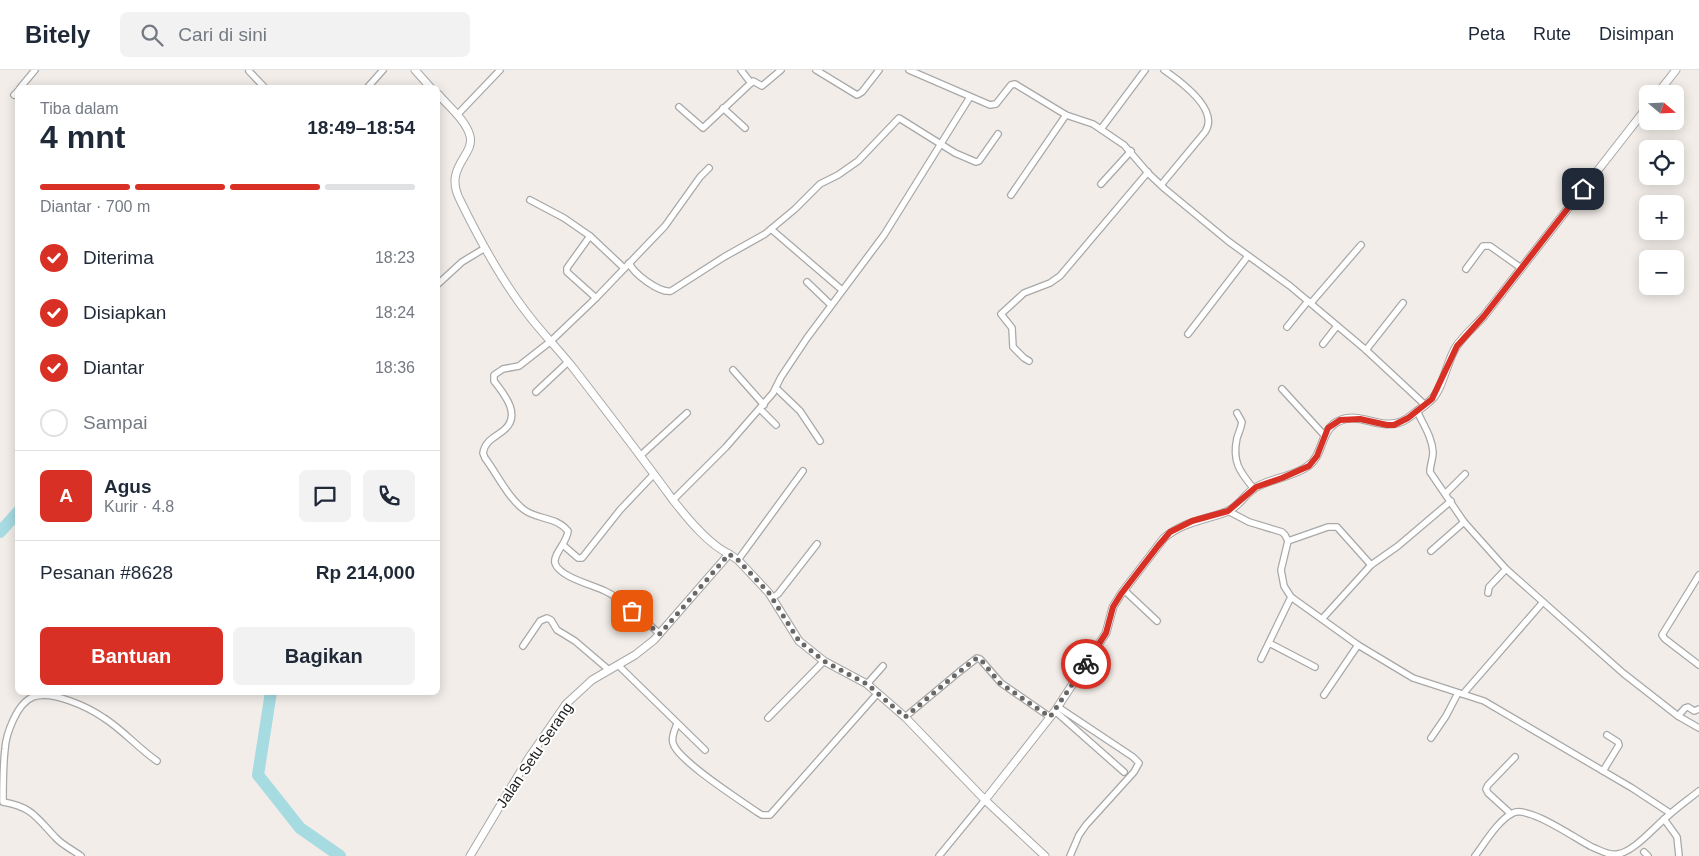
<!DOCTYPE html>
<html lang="id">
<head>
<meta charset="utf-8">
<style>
  body { margin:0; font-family:Helvetica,sans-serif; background:#f2f2f3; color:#1f2937; height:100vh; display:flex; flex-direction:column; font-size:19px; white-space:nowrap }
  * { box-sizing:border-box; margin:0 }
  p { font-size:16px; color:#747a83 }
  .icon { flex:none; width:28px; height:28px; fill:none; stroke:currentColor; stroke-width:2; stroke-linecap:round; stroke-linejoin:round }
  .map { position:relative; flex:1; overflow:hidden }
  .side { position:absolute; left:15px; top:15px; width:425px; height:610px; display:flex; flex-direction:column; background:#fff; border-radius:8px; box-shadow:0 2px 12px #0003 }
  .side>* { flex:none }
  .needle { width:32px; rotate:109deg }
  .buttons { position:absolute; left:1639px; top:15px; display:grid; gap:10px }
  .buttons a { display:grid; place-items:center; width:45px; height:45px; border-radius:8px; background:#fff; box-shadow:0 2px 12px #0003; font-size:25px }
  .pin { position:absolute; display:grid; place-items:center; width:42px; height:42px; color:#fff; margin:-21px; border-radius:10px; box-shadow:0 2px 8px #0006 }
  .courier { position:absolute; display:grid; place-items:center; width:50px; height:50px; margin:-25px; border:4px solid #d93025; border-radius:50%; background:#fff; color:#222; box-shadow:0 1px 6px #0007 }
  .overview em { font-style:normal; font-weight:700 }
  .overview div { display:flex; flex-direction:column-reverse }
  .overview { display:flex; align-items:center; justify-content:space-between; height:85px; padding:0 25px }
  h1 { font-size:32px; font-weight:700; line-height:38px }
  .bar { display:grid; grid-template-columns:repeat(4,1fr); gap:8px 5px; align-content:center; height:60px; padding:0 25px }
  .bar i { height:6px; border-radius:4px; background:#e0e1e3 }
  .bar .selected { background:#d93025 }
  .bar p { grid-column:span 4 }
  .line { display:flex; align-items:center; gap:12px; padding:0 25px; border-top:1px solid #e0e1e3 }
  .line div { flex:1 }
  .round { display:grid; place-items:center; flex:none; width:52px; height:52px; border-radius:8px; background:#f2f2f3 }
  ol { padding:0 25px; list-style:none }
  li { display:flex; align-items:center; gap:15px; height:55px }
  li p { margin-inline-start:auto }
  li .icon { padding:5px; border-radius:50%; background:#d93025; color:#fff; stroke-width:4 }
  li:last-child { color:#747a83 }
  li i { width:28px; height:28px; border:2px solid #e0e1e3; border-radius:50% }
  .action { display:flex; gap:10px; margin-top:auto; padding:10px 25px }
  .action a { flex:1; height:58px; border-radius:8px; background:#d93025; color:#fff; font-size:20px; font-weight:700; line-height:58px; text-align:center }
  .action a+a { background:#f2f2f3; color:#1f2937 }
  header { display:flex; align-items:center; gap:30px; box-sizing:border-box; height:70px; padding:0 25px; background:#fff; border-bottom:1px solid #e0e1e3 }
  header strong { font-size:24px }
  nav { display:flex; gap:28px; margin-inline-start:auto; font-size:18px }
  .search { width:350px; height:45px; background:#f2f2f3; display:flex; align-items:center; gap:12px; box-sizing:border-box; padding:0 18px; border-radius:8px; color:#747a83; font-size:19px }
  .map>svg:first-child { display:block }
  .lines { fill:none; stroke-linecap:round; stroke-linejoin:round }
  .river { stroke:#a6dbe1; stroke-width:12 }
  .minor-casing { stroke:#a8a8a8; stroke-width:8 }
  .tertiary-casing { stroke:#a8a8a8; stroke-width:9 }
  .minor { stroke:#fff; stroke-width:5.5 }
  .tertiary { stroke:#fff; stroke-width:7 }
  .done { stroke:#6a6867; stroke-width:5; stroke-dasharray:0 9 }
  .route { stroke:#d93025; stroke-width:6 }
  .labels { text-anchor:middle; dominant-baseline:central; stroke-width:4; stroke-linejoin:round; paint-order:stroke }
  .street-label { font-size:15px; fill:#212121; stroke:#fff }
</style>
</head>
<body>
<header>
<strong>Bitely</strong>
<div class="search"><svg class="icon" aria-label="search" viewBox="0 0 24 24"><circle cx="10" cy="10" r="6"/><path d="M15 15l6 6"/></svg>Cari di sini</div>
<nav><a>Peta</a><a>Rute</a><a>Disimpan</a></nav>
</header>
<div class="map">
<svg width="1699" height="786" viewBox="0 0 1699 786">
  <rect width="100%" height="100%" fill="#f2ede8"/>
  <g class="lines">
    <g class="river">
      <path d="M0 462 18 442"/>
      <path d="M271 622 258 705 300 758 340 786"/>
    </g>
    <g class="minor-casing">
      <g id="minor">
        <path d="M741 0 751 13"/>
        <path d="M816 0 857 25 862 22 879 0"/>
        <path d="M909 0 990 35 996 34 1011 15 1015 14 1066 45 1093 54 1124 75 1149 104 1165 119 1228 171 1290 216 1366 280 1424 334"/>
        <path d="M249 1 265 18"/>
        <path d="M20 18 35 0"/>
        <path d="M367 18 383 0"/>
        <path d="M14 25 18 21"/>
        <path d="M679 37 703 58 753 11 762 16 781 0"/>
        <path d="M723 38 745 58"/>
        <path d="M457 45 500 0"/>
        <path d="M1101 59 1145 0"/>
        <path d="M1101 114 1131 81"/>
        <path d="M1161 115 1205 62C1220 40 1180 11 1164 0"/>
        <path d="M1011 125 1066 45"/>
        <path d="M530 130 564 148 590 166 624 198"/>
        <path d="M771 159 842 220"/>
        <path d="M590 166 567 198V202L596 228"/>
        <path d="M629 193C634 204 659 223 671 221L724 187 765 164 795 139 820 114 838 105 858 91 899 48 955 83 976 92 979 91 998 64"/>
        <path d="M1466 199 1483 176H1490L1521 198"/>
        <path d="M807 212 831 235"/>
        <path d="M438 214 462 192 485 178"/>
        <path d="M1311 233 1361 175"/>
        <path d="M1287 257 1308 231"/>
        <path d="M1188 264 1248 186"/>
        <path d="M1323 274 1337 256"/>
        <path d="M1366 280 1403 233"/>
        <path d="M1029 291 1024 288 1013 277 1012 258 1001 244 1024 223 1050 213 1060 206 1148 102"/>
        <path d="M733 300 764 335"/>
        <path d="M776 318 800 341 820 371"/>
        <path d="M1282 319 1325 366"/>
        <path d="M536 322 568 292"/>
        <path d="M760 339 776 355"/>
        <path d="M1417 341C1423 354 1432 367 1433 382 1433 389 1430 395 1430 402L1464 452 1506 499 1623 603 1678 646 1699 658"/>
        <path d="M1237 343 1242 352C1241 358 1239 362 1237 368 1232 391 1239 401 1254 419"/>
        <path d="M640 386 687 343"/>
        <path d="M1446 423 1465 404"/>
        <path d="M673 430 726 377 773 323 781 307 807 268 884 165 970 27"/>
        <path d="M1228 441 1249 452 1282 462 1285 465 1288 471 1328 457H1337L1371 495"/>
        <path d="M563 475 578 488H582L620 440 654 404"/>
        <path d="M1431 481 1464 452"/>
        <path d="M738 490 803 401"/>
        <path d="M1699 505 1662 565 1665 569 1699 595"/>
        <path d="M1124 520 1157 551"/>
        <path d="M1488 523 1489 517 1506 499"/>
        <path d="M1291 527 1358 575 1413 608 1484 631 1632 718 1670 743"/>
        <path d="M772 528 778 524 817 474"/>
        <path d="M1322 549 1371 495 1398 476 1451 431"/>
        <path d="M660 564C643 550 624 530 605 521 593 515 559 507 555 493 553 484 567 473 568 461 556 446 536 450 523 439 507 426 497 404 485 388L483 383C485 370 496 367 504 360 522 345 504 324 494 311V305L503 299 519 296 551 271 596 228 665 156 700 107 709 98"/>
        <path d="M1269 573 1315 597"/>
        <path d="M523 576 540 551 547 548 551 550 557 560 575 571 609 600"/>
        <path d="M1261 589 1291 527 1284 516 1281 500 1288 471"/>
        <path d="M618 595 705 680"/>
        <path d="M867 614 883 596"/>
        <path d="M1463 624 1543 532"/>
        <path d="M1324 625 1358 575"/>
        <path d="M1058 637 1133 687 1139 693 1134 702 1086 755 1079 765 1070 786"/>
        <path d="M1055 641 1124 702"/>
        <path d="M1678 646 1685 638 1688 637 1694 641 1699 639"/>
        <path d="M905 647 959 602 977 588 980 589 1001 613 1050 647"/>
        <path d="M768 648 824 591"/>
        <path d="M677 654C675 659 671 667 673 673 677 690 740 730 757 742L762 745H770L877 624"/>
        <path d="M1431 668 1446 646 1458 623"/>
        <path d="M1603 701 1619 675 1618 672 1607 665"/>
        <path d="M1511 744 1488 723 1486 719 1488 715 1515 687"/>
        <path d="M1664 749 1677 767 1679 786"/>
        <path d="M1644 782 1648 786"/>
        <path d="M81 786C73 780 62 775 55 767 36 747 32 737 3 732 3 715 3 696 5 679 6 664 17 633 33 627 52 620 88 637 104 648 123 660 138 678 157 691"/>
        <path d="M939 786 985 730"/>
        <path d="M1475 786C1484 774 1499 749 1513 743 1528 735 1576 769 1592 777 1600 780 1609 786 1618 784 1635 781 1655 756 1669 745 1679 736 1689 729 1699 721"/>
      </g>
    </g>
    <g class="tertiary-casing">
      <g id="tertiary">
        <path d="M415 0 431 18"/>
        <path d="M438 24C448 36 466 50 470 66 475 86 443 97 460 130 479 169 503 213 530 247 544 265 560 281 574 299 608 343 641 386 673 430 687 448 708 474 729 484"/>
        <path d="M1657 24 1676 0"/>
        <path d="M985 730 1045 786"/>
        <path d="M470 786 528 689 566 634 592 610 635 585 654 570 729 484 738 490 769 523 799 571 824 591 867 614 905 647 985 730 1055 641 1106 563 1113 537 1121 524 1164 468C1182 452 1204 450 1226 442 1237 438 1243 427 1252 420 1265 409 1292 408 1308 396 1324 385 1320 359 1339 351 1363 340 1383 365 1408 348 1416 342 1426 335 1432 329 1443 318 1447 291 1456 277 1464 265 1475 256 1484 246L1648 36"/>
      </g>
    </g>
    <use href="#minor" class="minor"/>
    <use href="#tertiary" class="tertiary"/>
  </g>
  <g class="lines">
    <path class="done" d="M632 541 660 564 729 484 738 490 769 523 799 571 824 591 867 614 905 647 959 602 977 588 981 590 1000 613 1050 647 1086 594"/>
    <path class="route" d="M1086 594 1106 563 1113 537 1121 524 1158 476 1170 462 1192 451 1228 441 1256 417 1282 408 1309 396 1317 386 1328 358 1340 350 1360 349 1387 355H1394L1408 348 1432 329 1457 276 1484 246 1583 119"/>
  </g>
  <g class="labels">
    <g class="street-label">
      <text transform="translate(534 685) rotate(-56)">Jalan Setu Serang</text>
    </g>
  </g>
</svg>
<div class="buttons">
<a><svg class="needle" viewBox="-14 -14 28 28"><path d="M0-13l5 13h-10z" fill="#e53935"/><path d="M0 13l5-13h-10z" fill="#747a83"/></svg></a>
<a><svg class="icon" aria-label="locate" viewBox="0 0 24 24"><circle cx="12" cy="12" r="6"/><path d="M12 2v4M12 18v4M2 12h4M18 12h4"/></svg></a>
<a>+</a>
<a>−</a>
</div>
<div class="pin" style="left:632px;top:541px;background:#ea580c"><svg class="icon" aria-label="bag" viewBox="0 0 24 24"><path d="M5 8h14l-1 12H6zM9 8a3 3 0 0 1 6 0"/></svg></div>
<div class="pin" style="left:1583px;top:119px;background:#1f2937"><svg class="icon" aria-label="home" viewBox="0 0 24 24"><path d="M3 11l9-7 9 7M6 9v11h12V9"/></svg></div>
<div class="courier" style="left:1086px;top:594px"><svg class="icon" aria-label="bike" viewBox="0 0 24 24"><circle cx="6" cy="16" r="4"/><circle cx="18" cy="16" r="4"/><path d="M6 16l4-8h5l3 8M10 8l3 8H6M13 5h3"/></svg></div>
<section class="side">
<div class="overview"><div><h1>4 mnt</h1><p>Tiba dalam</p></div><em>18:49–18:54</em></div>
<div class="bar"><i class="selected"></i><i class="selected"></i><i class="selected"></i><i></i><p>Diantar · 700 m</p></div>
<ol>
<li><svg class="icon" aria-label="check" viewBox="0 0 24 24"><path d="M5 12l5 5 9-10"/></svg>Diterima<p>18:23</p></li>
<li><svg class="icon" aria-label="check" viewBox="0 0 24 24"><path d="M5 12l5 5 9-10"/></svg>Disiapkan<p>18:24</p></li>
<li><svg class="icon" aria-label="check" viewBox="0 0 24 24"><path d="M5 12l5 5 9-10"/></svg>Diantar<p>18:36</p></li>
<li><i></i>Sampai</li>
</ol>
<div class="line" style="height:90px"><b class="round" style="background:#d93025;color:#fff">A</b><div><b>Agus</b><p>Kurir · 4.8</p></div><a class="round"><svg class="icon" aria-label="chat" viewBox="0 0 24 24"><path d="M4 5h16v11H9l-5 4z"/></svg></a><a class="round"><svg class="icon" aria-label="phone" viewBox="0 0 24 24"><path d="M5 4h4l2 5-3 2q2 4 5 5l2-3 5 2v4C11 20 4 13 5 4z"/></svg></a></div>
<div class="line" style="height:65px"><div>Pesanan #8628</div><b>Rp 214,000</b></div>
<div class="action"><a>Bantuan</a><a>Bagikan</a></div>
</section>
</div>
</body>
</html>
